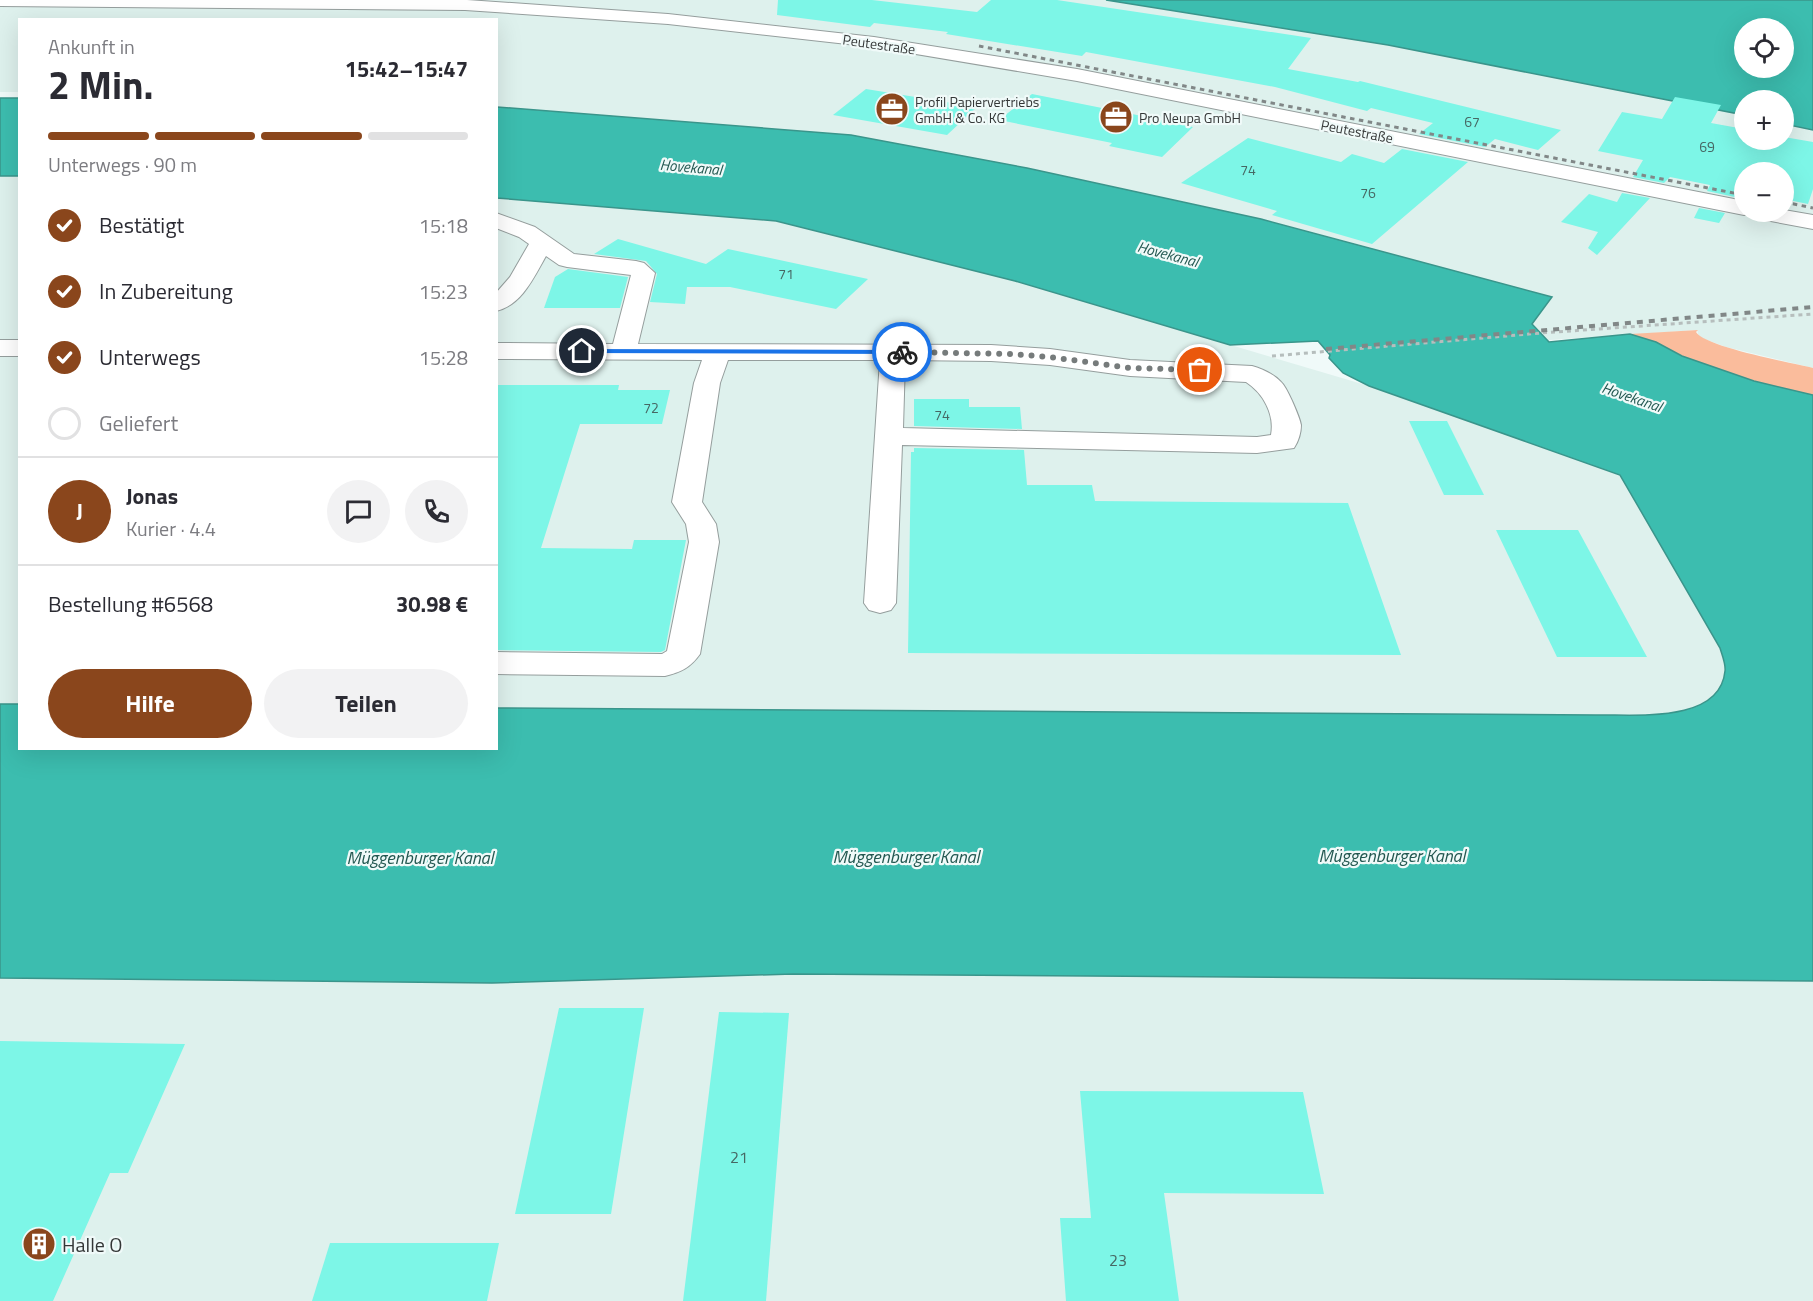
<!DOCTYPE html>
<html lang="de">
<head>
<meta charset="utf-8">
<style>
  body { margin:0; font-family:"Titillium Web",sans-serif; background:#f2f2f3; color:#2b2b33; height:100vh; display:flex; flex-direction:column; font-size:22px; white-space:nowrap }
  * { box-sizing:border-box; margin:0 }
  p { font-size:20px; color:#7c7c81 }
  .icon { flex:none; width:33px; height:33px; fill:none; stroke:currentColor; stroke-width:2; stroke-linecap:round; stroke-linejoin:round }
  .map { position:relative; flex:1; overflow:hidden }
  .drawer { position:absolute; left:18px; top:18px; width:480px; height:732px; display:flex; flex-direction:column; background:#fff; border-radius:0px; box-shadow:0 6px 24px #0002 }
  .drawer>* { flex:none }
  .buttons { position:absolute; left:1734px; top:18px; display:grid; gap:12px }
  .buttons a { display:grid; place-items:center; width:60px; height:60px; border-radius:50%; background:#fff; box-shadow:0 6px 24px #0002; font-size:30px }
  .pin { position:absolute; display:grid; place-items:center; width:51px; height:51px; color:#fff; margin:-26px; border:3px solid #fff; border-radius:50%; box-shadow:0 2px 6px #0007 }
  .courier { position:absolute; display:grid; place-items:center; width:60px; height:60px; margin:-30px; border:4px solid #1a73e8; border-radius:50%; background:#fff; color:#222; box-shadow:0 2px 8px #0007 }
  .summary em { font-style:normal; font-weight:700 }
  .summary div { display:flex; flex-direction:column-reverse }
  .summary { display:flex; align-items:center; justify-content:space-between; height:102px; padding:0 30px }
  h1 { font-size:39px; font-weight:700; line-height:45px }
  .bar { display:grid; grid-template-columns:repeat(4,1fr); gap:9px 6px; align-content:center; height:72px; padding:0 30px }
  .bar i { height:8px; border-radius:4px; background:#e1e1e2 }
  .bar .current { background:#8a461c }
  .bar p { grid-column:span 4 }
  .line { display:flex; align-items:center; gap:15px; padding:0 30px; border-top:2px solid #e1e1e2 }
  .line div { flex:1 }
  .round { display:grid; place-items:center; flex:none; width:63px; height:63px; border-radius:32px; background:#f2f2f3 }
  ol { padding:0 30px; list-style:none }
  li { display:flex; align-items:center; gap:18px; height:66px }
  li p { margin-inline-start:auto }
  li .icon { padding:6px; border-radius:50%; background:#8a461c; color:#fff; stroke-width:4 }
  li:last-child { color:#7c7c81 }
  li i { width:33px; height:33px; border:3px solid #e1e1e2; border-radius:50% }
  .primary-button { display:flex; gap:12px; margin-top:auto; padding:12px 30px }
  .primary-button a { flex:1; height:69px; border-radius:36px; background:#8a461c; color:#fff; font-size:24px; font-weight:700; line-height:69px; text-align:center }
  .primary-button a+a { background:#f2f2f3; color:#2b2b33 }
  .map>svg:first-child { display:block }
  .built { fill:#def1ed; fill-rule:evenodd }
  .green { fill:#fabc9c }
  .water { fill:#3cbdaf; stroke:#3a958b; stroke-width:1.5; fill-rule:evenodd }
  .building { fill:#7df6e7 }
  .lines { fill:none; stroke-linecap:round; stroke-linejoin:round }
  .minor-casing { stroke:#959e9d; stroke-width:2 }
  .path { stroke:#b6bebd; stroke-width:3; stroke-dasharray:4 4; stroke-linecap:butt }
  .minor { fill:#fff; fill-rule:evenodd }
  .rail-far1 { stroke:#818787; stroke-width:3; stroke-dasharray:4.5 4.5; stroke-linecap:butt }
  .rail { stroke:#818787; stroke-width:4; stroke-dasharray:6 6; stroke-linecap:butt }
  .route { fill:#1a73e8 }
  .done { stroke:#767b7b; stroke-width:6; stroke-dasharray:0 10.8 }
  .labels { text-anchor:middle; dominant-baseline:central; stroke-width:4.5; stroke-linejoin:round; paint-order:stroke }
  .far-street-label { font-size:14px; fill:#343737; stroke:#f0faf9 }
  .far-poi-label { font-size:14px; fill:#343737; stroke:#f0faf9; text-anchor:start }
  .number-label { font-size:14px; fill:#466763 }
  .far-water-label { font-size:15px; font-style:italic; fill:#235851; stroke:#f0faf9 }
  .near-number-label { font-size:16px; fill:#466763 }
  .water-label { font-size:18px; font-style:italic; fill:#235851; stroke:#f0faf9 }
  .near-poi-label { font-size:20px; fill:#343737; stroke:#f0faf9; text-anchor:start }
</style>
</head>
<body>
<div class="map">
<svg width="1813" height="1301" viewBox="0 0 1813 1301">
  <rect width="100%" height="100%" fill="#f0faf9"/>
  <g class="built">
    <path d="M0 0H1106L1235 19 1388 45 1619 88 1744 115V140H1784V124L1813 130V368L1726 347 1699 337 1697 330 1330 355 1321 344 1372 248 1261 219 1145 193 1027 168 851 135 497 107 496 20H20L19 92H0ZM1744 172H1784V212H1744Z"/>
    <path d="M0 176H20L19 704H0Z"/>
    <path d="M496 198 776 221 1015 281 1369 386 1620 475 1720 648 1726 669 1721 688 1705 703 1678 713 1596 715 497 708Z"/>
    <path d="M793 974 1813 981V1301H0V978L492 983Z"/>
  </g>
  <path class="green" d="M1698 330 1696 332C1705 347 1793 363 1813 368V395L1754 381 1682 356 1656 342 1630 334Z"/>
  <g class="water">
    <path d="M1106 0H1813V130L1784 124V100H1744V115L1388 45ZM1744 28H1784V68H1744Z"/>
    <rect x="0" y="98" width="19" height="78"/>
    <path d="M497 107 851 135 1027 168 1261 219 1552 297 1532 324 1549 342 1630 334 1656 342 1682 356 1754 381 1813 395V981L793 974 492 983 0 978V704H19L20 748H496L497 708 1596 715C1634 714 1720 724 1725 671 1726 664 1722 655 1720 648L1620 475 1369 386 1343 373 1329 358 1330 355 1318 341 1230 345 1015 281 776 221 497 198Z"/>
  </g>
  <g class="building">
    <path d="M778 0H872L977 12 991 0H1057L1311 38 1288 69 1358 82 1360 81 1561 130 1538 150 1495 139 1485 147 1419 134 1433 123 1371 108 1367 111 1275 87 1086 52 1082 56 946 34 948 32 874 23 870 27 777 15Z"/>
    <path d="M866 89 977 107 947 135 833 115Z"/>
    <path d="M1032 94 1142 116 1193 127 1162 157 1109 146 1112 143 999 120Z"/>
    <path d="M1675 97 1721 105 1711 123 1744 129V140H1784V137L1813 142V189L1808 204 1784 199V172H1744V192L1738 190 1735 197 1707 191 1710 185 1670 177 1664 183 1633 177 1643 160 1598 151 1622 112 1662 119Z"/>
    <path d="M1248 138 1341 162 1352 154 1384 163 1402 149 1468 162 1372 244 1272 215 1277 211 1181 183Z"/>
    <path d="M1622 193 1650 198 1597 255 1588 248 1598 232 1561 222 1589 194 1617 202Z"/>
    <path d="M1699 208 1725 213 1719 223 1694 218Z"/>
    <path d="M618 239 706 264 728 249 868 279 836 309 730 287H687L685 304 650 302 657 274 646 261 594 254Z"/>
    <path d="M568 269 628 277 620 308H544L555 277Z"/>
    <path d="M496 385H619L618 390H670L662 424H580L541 548 632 549 634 540H686L665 650 661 652 496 650Z"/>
    <path d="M914 399H969V407H1020L1022 429 914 426Z"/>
    <path d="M1409 421H1447L1484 495H1444Z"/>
    <path d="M914 448 1024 450 1027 485H1092L1095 501 1348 503 1401 655 908 653 911 452H914Z"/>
    <path d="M1496 530H1578L1647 657H1557Z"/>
    <path d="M559 1008H644L611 1214H515Z"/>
    <path d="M719 1012 789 1013 766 1301H683Z"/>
    <path d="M0 1041 185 1044 128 1173H110L53 1301H0Z"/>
    <path d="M1080 1091 1303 1092 1324 1194 1164 1193 1179 1301H1066L1060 1218H1091Z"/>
    <path d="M330 1243H499L487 1301H312Z"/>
  </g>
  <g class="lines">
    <g class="minor-casing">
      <g id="minor">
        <path d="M0 0H467L668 14 874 37 1077 69 1744 201V212L1784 210 1813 215V229L1760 219 1752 217 1750 213 1744 215 1077 81 874 47 668 24 465 10 0 6Z"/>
        <path d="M496 213 535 227 574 254 636 261 644 263 655 273 638 344 991 345 1050 349 1130 360 1252 366C1262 369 1274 374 1281 382 1287 387 1300 418 1301 425 1301 433 1298 442 1294 448L1257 453 902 445 896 603 891 610 880 613 869 610 864 603 880 360H728L720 383 702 502 716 524 719 542 700 654C690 668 681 672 665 676L496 674V652L662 654 667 651 689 542 686 524 672 502 694 383 702 360 496 359V343L613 344 631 275 567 267 559 265 546 256C534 277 522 305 496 311V293L510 277 529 244 519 237 496 228ZM905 360 991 361 1050 365 1130 376 1246 382C1263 393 1275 414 1271 435L1257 437 903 428Z"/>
        <rect x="0" y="340" width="20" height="16"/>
      </g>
    </g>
    <path class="path" d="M1272 356 1541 333 1813 314"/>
    <use href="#minor" class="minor"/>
    <g class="rail-far1">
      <path d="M979 46 1744 195"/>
      <path d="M1784 202 1813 208"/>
    </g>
    <path class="rail" d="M1326 349 1813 307"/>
  </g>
  <path class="route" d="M582 349 902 350 906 352 902 354 579 353V350Z"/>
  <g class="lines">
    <path class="done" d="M902 352 1011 354 1050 357 1130 368 1200 370"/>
  </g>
  <defs>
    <g id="office-disc" transform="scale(1.725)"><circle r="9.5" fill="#8a461c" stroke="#f0faf9"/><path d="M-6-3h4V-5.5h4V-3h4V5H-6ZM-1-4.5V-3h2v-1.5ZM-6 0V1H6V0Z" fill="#fff"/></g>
    <g id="building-disc" transform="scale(1.725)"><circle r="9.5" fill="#8a461c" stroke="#f0faf9"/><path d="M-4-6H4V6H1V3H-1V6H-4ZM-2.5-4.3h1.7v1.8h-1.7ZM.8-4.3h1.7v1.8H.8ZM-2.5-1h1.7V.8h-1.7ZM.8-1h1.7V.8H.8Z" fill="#fff"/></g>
  </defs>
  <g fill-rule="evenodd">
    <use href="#office-disc" x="892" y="109"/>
    <use href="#office-disc" x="1116" y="117"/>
    <use href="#building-disc" x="39" y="1244"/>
  </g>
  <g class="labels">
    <g class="far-street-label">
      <text transform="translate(879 44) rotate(8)">Peutestraße</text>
      <text transform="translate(1357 131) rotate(11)">Peutestraße</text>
    </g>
    <g class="far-poi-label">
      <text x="915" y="101">Profil Papiervertriebs<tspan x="915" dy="16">GmbH &amp; Co. KG</tspan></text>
      <text x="1139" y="117">Pro Neupa GmbH</text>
    </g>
    <g class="number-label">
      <text x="1472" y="121">67</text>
      <text x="1707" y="146">69</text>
      <text x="1248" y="169">74</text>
      <text x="1368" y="192">76</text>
      <text x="786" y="273">71</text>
      <text x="651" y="407">72</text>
      <text x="942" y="414">74</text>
    </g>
    <g class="far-water-label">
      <text transform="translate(691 167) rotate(5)">Hovekanal</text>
      <text transform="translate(1168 254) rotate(15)">Hovekanal</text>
      <text transform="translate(1632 397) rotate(19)">Hovekanal</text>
    </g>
    <g class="near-number-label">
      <text x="739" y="1157">21</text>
      <text x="1118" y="1260">23</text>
    </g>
    <g class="water-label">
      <text x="1392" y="855">Müggenburger Kanal</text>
      <text x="906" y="856">Müggenburger Kanal</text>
      <text x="420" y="857">Müggenburger Kanal</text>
    </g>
    <g class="near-poi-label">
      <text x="62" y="1244">Halle O</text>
    </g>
  </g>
</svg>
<div class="buttons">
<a><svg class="icon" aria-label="locate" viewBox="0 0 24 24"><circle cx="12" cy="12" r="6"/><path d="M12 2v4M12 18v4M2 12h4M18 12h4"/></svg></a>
<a>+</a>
<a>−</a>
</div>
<div class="pin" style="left:1200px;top:370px;background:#ea580c"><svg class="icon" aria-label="bag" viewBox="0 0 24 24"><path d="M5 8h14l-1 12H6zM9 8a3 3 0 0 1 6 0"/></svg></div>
<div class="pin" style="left:582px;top:351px;background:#1f2937"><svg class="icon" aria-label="home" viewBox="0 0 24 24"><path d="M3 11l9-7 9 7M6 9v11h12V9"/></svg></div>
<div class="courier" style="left:902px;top:352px"><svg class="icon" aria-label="bike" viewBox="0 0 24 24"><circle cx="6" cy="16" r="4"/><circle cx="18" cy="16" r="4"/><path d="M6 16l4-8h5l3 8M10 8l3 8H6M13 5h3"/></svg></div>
<section class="drawer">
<div class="summary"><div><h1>2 Min.</h1><p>Ankunft in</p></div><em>15:42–15:47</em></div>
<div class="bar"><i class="current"></i><i class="current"></i><i class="current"></i><i></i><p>Unterwegs · 90 m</p></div>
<ol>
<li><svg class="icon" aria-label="check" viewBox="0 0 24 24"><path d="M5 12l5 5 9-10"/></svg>Bestätigt<p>15:18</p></li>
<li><svg class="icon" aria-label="check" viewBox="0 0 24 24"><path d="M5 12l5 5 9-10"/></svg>In Zubereitung<p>15:23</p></li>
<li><svg class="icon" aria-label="check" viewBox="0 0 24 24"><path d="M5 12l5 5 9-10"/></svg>Unterwegs<p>15:28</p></li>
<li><i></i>Geliefert</li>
</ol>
<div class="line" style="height:108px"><b class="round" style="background:#8a461c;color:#fff">J</b><div><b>Jonas</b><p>Kurier · 4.4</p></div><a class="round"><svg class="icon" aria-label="chat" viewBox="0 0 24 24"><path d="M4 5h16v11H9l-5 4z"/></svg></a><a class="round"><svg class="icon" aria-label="phone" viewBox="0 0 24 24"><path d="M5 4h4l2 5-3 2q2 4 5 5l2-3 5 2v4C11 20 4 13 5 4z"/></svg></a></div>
<div class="line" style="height:78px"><div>Bestellung #6568</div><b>30.98 €</b></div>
<div class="primary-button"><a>Hilfe</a><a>Teilen</a></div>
</section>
</div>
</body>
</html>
